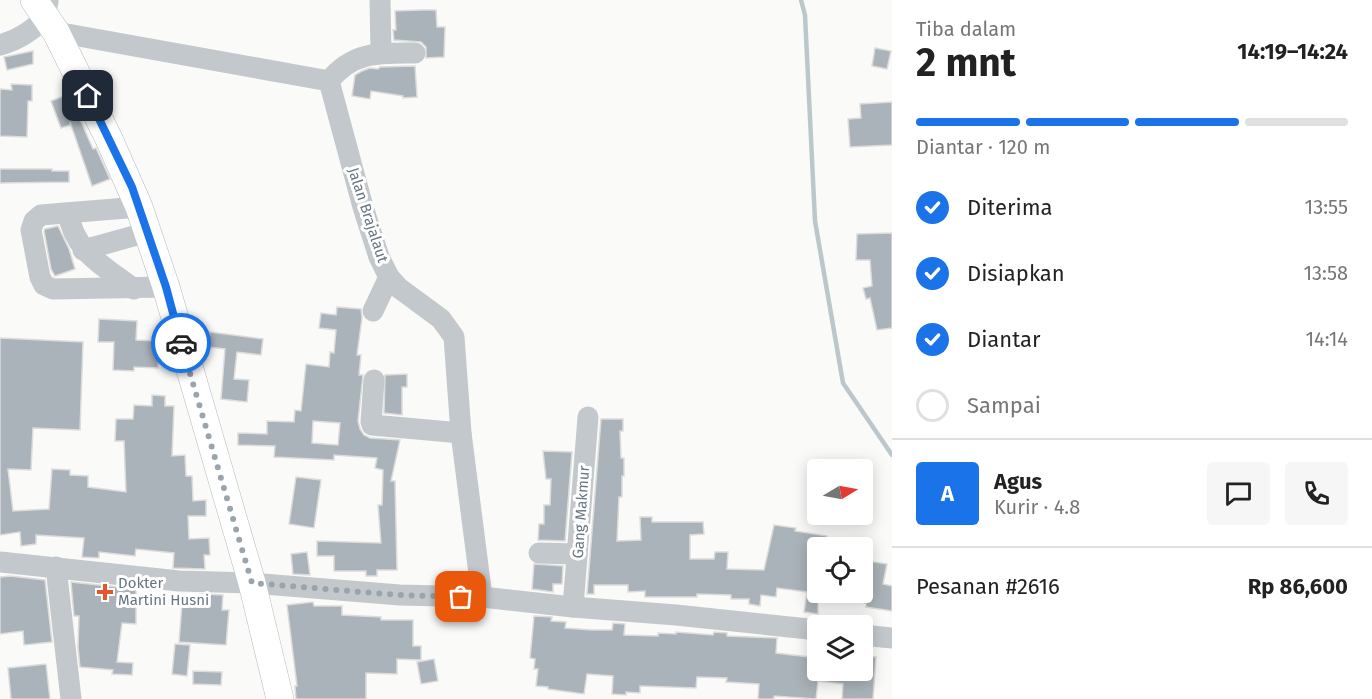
<!DOCTYPE html>
<html lang="id">
<head>
<meta charset="utf-8">
<style>
  body { margin:0; font-family:"Fira Sans",sans-serif; background:#f6f6f6; color:#222; height:100vh; display:flex; flex-direction:column; font-size:22px; white-space:nowrap }
  * { box-sizing:border-box; margin:0 }
  p { font-size:20px; color:#767676 }
  .icon { flex:none; width:33px; height:33px; fill:none; stroke:currentColor; stroke-width:2; stroke-linecap:round; stroke-linejoin:round }
  .map { position:relative; flex:1; overflow:hidden }
  .panel { display:flex; flex-direction:column; background:#fff; width:480px }
  .panel>* { flex:none }
  .needle { width:39px; rotate:80deg }
  .buttons { position:absolute; left:807px; top:459px; display:grid; gap:12px }
  .buttons a { display:grid; place-items:center; width:66px; height:66px; border-radius:6px; background:#fff; box-shadow:0 3px 15px #0003; font-size:30px }
  .pin { position:absolute; display:grid; place-items:center; width:51px; height:51px; color:#fff; margin:-26px; border-radius:12px; box-shadow:0 3px 9px #0006 }
  .courier { position:absolute; display:grid; place-items:center; width:60px; height:60px; margin:-30px; border:4px solid #1a73e8; border-radius:50%; background:#fff; color:#222; box-shadow:0 2px 8px #0007 }
  .summary em { font-style:normal; font-weight:700 }
  .summary div { display:flex; flex-direction:column-reverse }
  .summary { display:flex; align-items:center; justify-content:space-between; height:102px; padding:0 24px }
  h1 { font-size:39px; font-weight:700; line-height:45px }
  .bar { display:grid; grid-template-columns:repeat(4,1fr); gap:9px 6px; align-content:center; height:72px; padding:0 24px }
  .bar i { height:8px; border-radius:4px; background:#e0e0e0 }
  .bar .active { background:#1a73e8 }
  .bar p { grid-column:span 4 }
  .line { display:flex; align-items:center; gap:15px; padding:0 24px; border-top:2px solid #e0e0e0 }
  .line div { flex:1 }
  .round { display:grid; place-items:center; flex:none; width:63px; height:63px; border-radius:6px; background:#f6f6f6 }
  ol { padding:0 24px; list-style:none }
  li { display:flex; align-items:center; gap:18px; height:66px }
  li p { margin-inline-start:auto }
  li .icon { padding:6px; border-radius:50%; background:#1a73e8; color:#fff; stroke-width:4 }
  li:last-child { color:#767676 }
  li i { width:33px; height:33px; border:3px solid #e0e0e0; border-radius:50% }
  main { display:flex; flex:1; min-height:0 }
  .map>svg:first-child { display:block }
  .lines { fill:none; stroke-linecap:round; stroke-linejoin:round }
  .stream { stroke:#bbc7cb; stroke-width:4.5 }
  .building { fill:#aab3b9; stroke:#dcdcda; stroke-width:1.5; fill-rule:evenodd }
  .major-casing { stroke:#b5babe; stroke-width:28 }
  .minor { stroke:#c3c8cc; stroke-width:21 }
  .major { stroke:#fff; stroke-width:27 }
  .done { stroke:#99a4ac; stroke-width:6; stroke-dasharray:0 10.8 }
  .route { stroke:#1a73e8; stroke-width:8 }
  .poi-dot { fill:#e4572e; stroke:#fff; stroke-width:2 }
  .labels { text-anchor:middle; dominant-baseline:central; stroke-width:6; stroke-linejoin:round; paint-order:stroke }
  .street-label { font-size:15px; fill:#657683; stroke:#fff }
  .poi-label { font-size:15px; fill:#657683; stroke:#fff; text-anchor:start }
</style>
</head>
<body>
<main>
<div class="map">
<svg width="892" height="699" viewBox="0 0 892 699">
  <rect width="100%" height="100%" fill="#fafaf8"/>
  <g class="lines">
    <path class="stream" d="M801 0 805 15 815 221 843 383 892 455"/>
  </g>
  <g class="building">
    <path d="M421 10H436L437 27H445L444 57 426 58V47L421 42 394 40 393 30H396L395 11Z"/>
    <path d="M875 48 891 51 887 69 872 66Z"/>
    <path d="M33 51V64L7 70 4 57Z"/>
    <path d="M415 66 417 97 403 98V96L371 91 370 99 352 96 355 75 362 71 370 68 378 69 380 67Z"/>
    <path d="M11 84 32 85V101H28L27 137 0 136V89L12 90Z"/>
    <path d="M69 94 93 149 96 148 110 179 92 186 70 122V125L61 128 51 101Z"/>
    <path d="M892 102V145L850 147 848 119 861 118 860 104Z"/>
    <path d="M0 169H52V171H69V182L0 183Z"/>
    <path d="M58 226 69 249 75 269 55 276 51 269 44 231 45 229Z"/>
    <path d="M892 233V328L877 330 870 298 866 299 863 288 872 286 870 260H856L857 234Z"/>
    <path d="M337 307 361 309 362 318 357 355H361L359 375H363L358 421 360 429 364 435 370 438 400 440 391 481H395L397 570H377V576H366V571H334V556H317V541L381 543 378 505H382L383 470 375 468 377 458 334 455V460L274 457 275 446 238 445V433L267 434V421L294 422 295 410 301 411 306 364 329 367 330 352 334 353 336 330 319 328 321 313 336 315ZM313 421 340 423 338 445 312 443Z"/>
    <path d="M99 319 137 321 136 340 159 341 158 368 134 367V371L113 370 114 342H98Z"/>
    <path d="M210 332 263 339 261 355 237 352 234 379 249 380 247 402 221 399 225 349 208 347Z"/>
    <path d="M0 338 83 342 80 430 33 428 31 470 8 469 13 511 49 509 52 469 70 470V475L88 476V487L126 492 124 441H115L116 419H133L134 405 152 406V395L165 396V406H174L172 456 185 455 186 476H192L193 501 206 500V516H188L189 539 209 538 210 555H204L205 569 173 568 174 553 136 549 135 556 99 552V558L82 557 84 538 36 535V544L21 546 20 532 0 535Z"/>
    <path d="M407 374V387H402V415L384 413 385 375Z"/>
    <path d="M601 419H623V431H620L621 458H624V476H622V497H619L617 541 641 540 640 517H652V522H703L704 534 690 535V559H714L715 552H728L727 569 764 570 774 525 796 528 795 531 827 536 825 548H818V614L804 612 807 592 777 588 776 597 761 595 760 606 749 604V599H731V595L697 594V597H645V591L628 592V585H594V594H587Z"/>
    <path d="M543 451 572 452 565 541 538 540 539 524H544V505H550L551 479H546Z"/>
    <path d="M296 477 321 480 314 528 289 524Z"/>
    <path d="M307 552 310 575 293 574 291 554Z"/>
    <path d="M862 560 887 564 883 584 892 586V611L866 607V603L839 599V592H862Z"/>
    <path d="M534 564 563 566 562 584H553V592L532 589Z"/>
    <path d="M10 576 45 580 52 642 24 645 23 631 0 634V577Z"/>
    <path d="M71 582 136 589V624L122 623 117 662 133 663 132 675 112 674 113 670 80 667 78 647 79 616H74Z"/>
    <path d="M201 594 223 595 222 610H229L226 645 179 642 182 604 200 606Z"/>
    <path d="M313 602 314 606H342V615L381 617V620H413V646H421V660L397 659V674L366 673V699H296L295 686H297L287 605Z"/>
    <path d="M534 616 552 617 551 621 566 622 565 628 592 630H612L613 623 625 624 624 635 658 636V633L676 634V632L713 635 714 632 727 633V636L777 638 776 653 818 658V670H862V656L876 657 873 699H842L843 684 818 681 816 699 774 696V699H758L759 684 726 682 727 678 697 677 696 688 640 686V693L626 692V695L612 694 613 676 587 674 584 694 548 689V687L536 686 538 669H534L535 659 530 658Z"/>
    <path d="M175 644 190 645 187 676 172 674Z"/>
    <path d="M434 659 438 681 421 684 417 662Z"/>
    <path d="M46 664 50 699H11L8 668Z"/>
    <path d="M193 671 222 672 221 685 193 684Z"/>
  </g>
  <g class="lines">
    <g class="major-casing">
      <path id="major" d="M34 0 56 32 109 139 139 207 166 287 252 583 280 699"/>
    </g>
    <g class="minor">
      <path d="M380 0 381 53"/>
      <path d="M56 32 329 81 363 207 379 257 389 277 399 288 441 319 454 337 461 433 482 597"/>
      <path d="M0 45C15 41 36 30 44 16 46 12 47 6 48 2"/>
      <path d="M329 81C353 51 380 53 415 53"/>
      <path d="M139 207 41 215 34 221 31 230 40 277 44 285 53 289 166 287"/>
      <path d="M68 213C75 253 104 266 134 289"/>
      <path d="M83 250 148 232"/>
      <path d="M373 311 389 277"/>
      <path d="M374 380 371 422 372 425 461 433"/>
      <path d="M539 553 577 554"/>
      <path d="M0 562 179 581 252 583 400 595 482 597 573 607 676 615 818 630"/>
      <path d="M56 567 71 699"/>
      <path d="M573 607 588 417"/>
      <path d="M862 635 892 638"/>
    </g>
    <use href="#major" class="major"/>
  </g>
  <g class="lines">
    <path class="done" d="M181 343 252 583 399 595 461 597"/>
    <path class="route" d="M88 96 132 187 166 287 181 343"/>
  </g>
  <path class="poi-dot" d="M102 583h6v6h6v6h-6v6h-6v-6h-6v-6h6z"/>
  <g class="labels">
    <g class="street-label">
      <text transform="translate(368 215) rotate(72)">Jalan Brajalaut</text>
      <text transform="translate(581 512) rotate(-86)">Gang Makmur</text>
    </g>
    <g class="poi-label">
      <text x="118" y="583">Dokter<tspan x="118" dy="17">Martini Husni</tspan></text>
    </g>
  </g>
</svg>
<div class="buttons">
<a><svg class="needle" viewBox="-14 -14 28 28"><path d="M0-13l5 13h-10z" fill="#e53935"/><path d="M0 13l5-13h-10z" fill="#767676"/></svg></a>
<a><svg class="icon" aria-label="locate" viewBox="0 0 24 24"><circle cx="12" cy="12" r="6"/><path d="M12 2v4M12 18v4M2 12h4M18 12h4"/></svg></a>
<a><svg class="icon" aria-label="layers" viewBox="0 0 24 24"><path d="M12 4l9 5-9 5-9-5zM3 14l9 5 9-5"/></svg></a>
</div>
<div class="pin" style="left:461px;top:597px;background:#ea580c"><svg class="icon" aria-label="bag" viewBox="0 0 24 24"><path d="M5 8h14l-1 12H6zM9 8a3 3 0 0 1 6 0"/></svg></div>
<div class="pin" style="left:88px;top:96px;background:#1f2937"><svg class="icon" aria-label="home" viewBox="0 0 24 24"><path d="M3 11l9-7 9 7M6 9v11h12V9"/></svg></div>
<div class="courier" style="left:181px;top:343px"><svg class="icon" aria-label="car" viewBox="0 0 24 24"><path d="M5 17H2v-5l4-1 3-4h7l3 4 3 1v5h-3M9 17h6M6 11h13"/><circle cx="7" cy="17" r="2"/><circle cx="17" cy="17" r="2"/></svg></div>
</div>
<section class="panel">
<div class="summary"><div><h1>2 mnt</h1><p>Tiba dalam</p></div><em>14:19–14:24</em></div>
<div class="bar"><i class="active"></i><i class="active"></i><i class="active"></i><i></i><p>Diantar · 120 m</p></div>
<ol>
<li><svg class="icon" aria-label="check" viewBox="0 0 24 24"><path d="M5 12l5 5 9-10"/></svg>Diterima<p>13:55</p></li>
<li><svg class="icon" aria-label="check" viewBox="0 0 24 24"><path d="M5 12l5 5 9-10"/></svg>Disiapkan<p>13:58</p></li>
<li><svg class="icon" aria-label="check" viewBox="0 0 24 24"><path d="M5 12l5 5 9-10"/></svg>Diantar<p>14:14</p></li>
<li><i></i>Sampai</li>
</ol>
<div class="line" style="height:108px"><b class="round" style="background:#1a73e8;color:#fff">A</b><div><b>Agus</b><p>Kurir · 4.8</p></div><a class="round"><svg class="icon" aria-label="chat" viewBox="0 0 24 24"><path d="M4 5h16v11H9l-5 4z"/></svg></a><a class="round"><svg class="icon" aria-label="phone" viewBox="0 0 24 24"><path d="M5 4h4l2 5-3 2q2 4 5 5l2-3 5 2v4C11 20 4 13 5 4z"/></svg></a></div>
<div class="line" style="height:78px"><div>Pesanan #2616</div><b>Rp 86,600</b></div>
</section>
</main>
</body>
</html>
